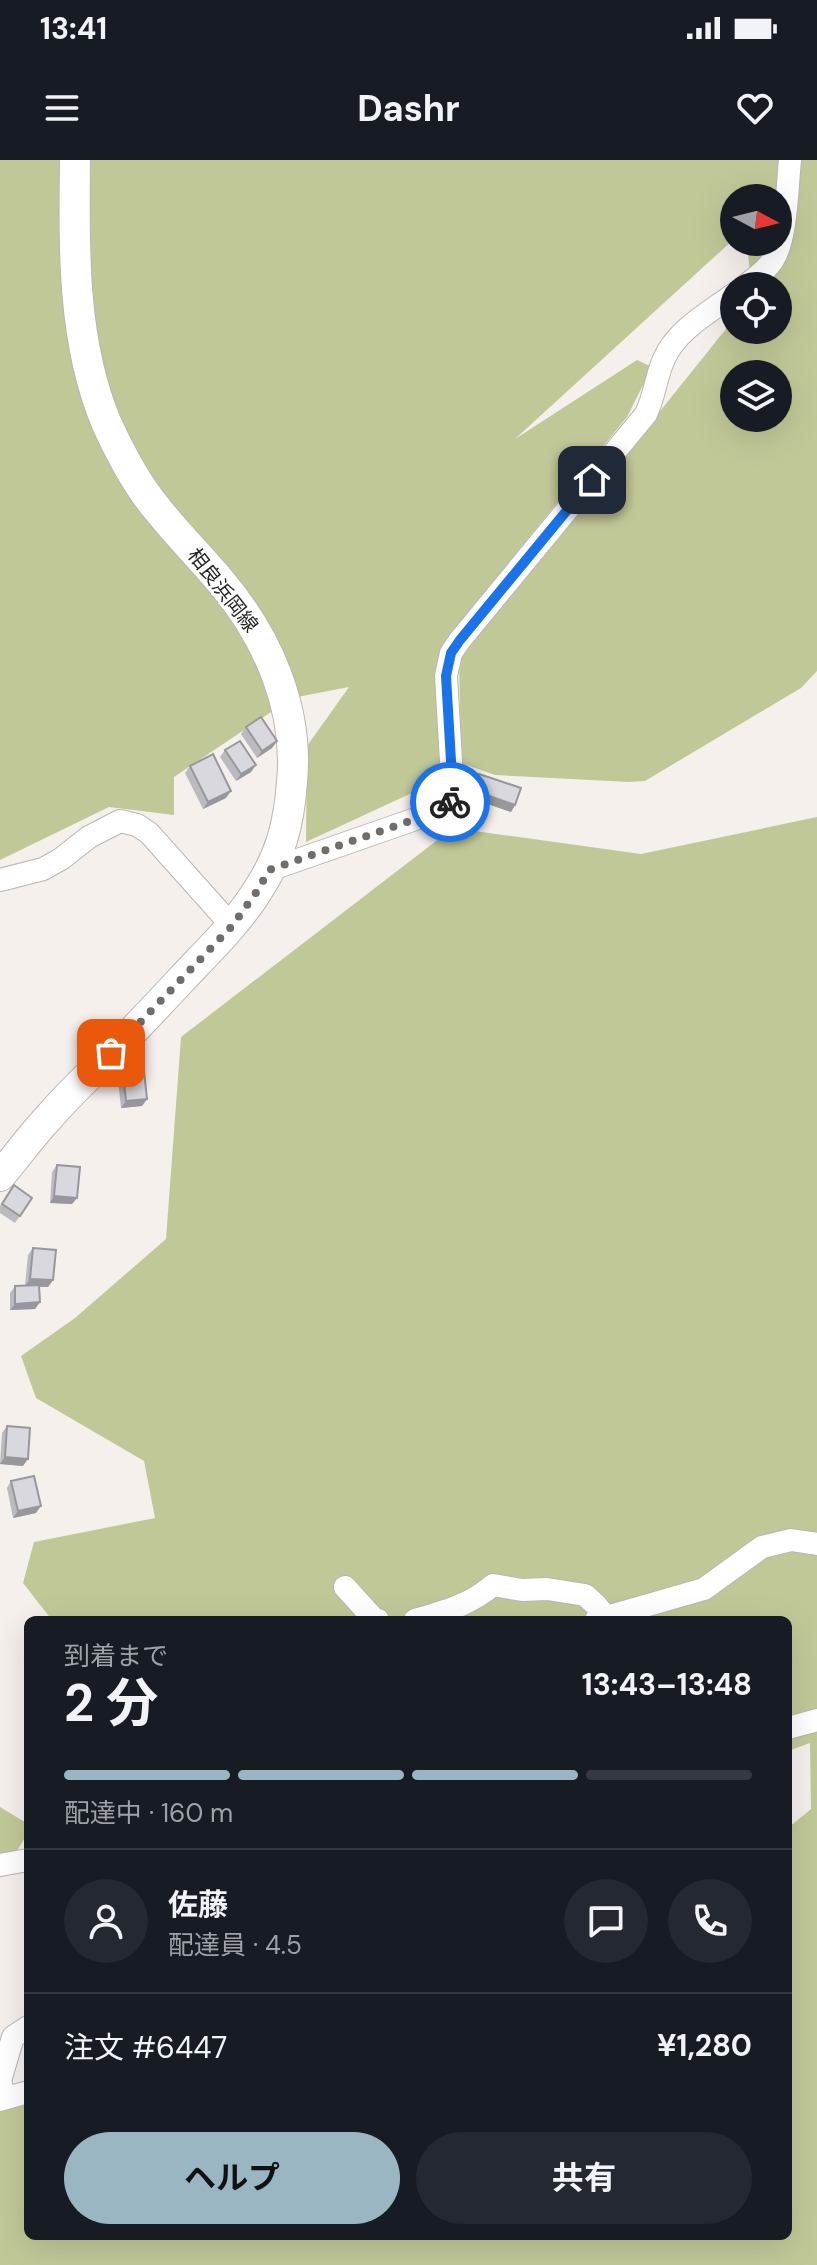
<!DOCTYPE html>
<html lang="ja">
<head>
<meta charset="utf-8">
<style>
  body { margin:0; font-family:"DM Sans","Noto Sans JP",sans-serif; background:#242831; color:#f1f3f6; height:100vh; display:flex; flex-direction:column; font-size:30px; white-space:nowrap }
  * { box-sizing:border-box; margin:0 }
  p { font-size:26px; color:#9ea1a6 }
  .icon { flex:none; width:44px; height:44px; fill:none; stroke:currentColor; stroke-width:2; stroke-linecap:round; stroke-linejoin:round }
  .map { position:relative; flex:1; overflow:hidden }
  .side { position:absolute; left:24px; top:1456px; width:768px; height:624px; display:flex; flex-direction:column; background:#171b24; border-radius:12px; box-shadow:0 8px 32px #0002 }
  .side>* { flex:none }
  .needle { width:52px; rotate:97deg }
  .controls { position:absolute; left:720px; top:24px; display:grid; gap:16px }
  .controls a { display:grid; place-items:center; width:72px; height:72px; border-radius:50%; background:#171b24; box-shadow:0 8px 32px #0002; font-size:40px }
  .pin { position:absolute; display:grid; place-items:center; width:68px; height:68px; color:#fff; margin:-34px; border-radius:16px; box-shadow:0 4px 12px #0006 }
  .courier { position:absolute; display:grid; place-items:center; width:80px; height:80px; margin:-40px; border:6px solid #1a73e8; border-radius:50%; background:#fff; color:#222; box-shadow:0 2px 10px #0007 }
  .summary em { font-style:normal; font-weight:700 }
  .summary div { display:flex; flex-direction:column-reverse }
  .summary { display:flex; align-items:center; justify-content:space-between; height:136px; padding:0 40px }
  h1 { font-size:52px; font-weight:700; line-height:60px }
  .bar { display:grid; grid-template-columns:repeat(4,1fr); gap:12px 8px; align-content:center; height:96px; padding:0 40px }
  .bar i { height:10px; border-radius:6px; background:#363941 }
  .bar .on { background:#9ab6c2 }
  .bar p { grid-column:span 4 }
  .line { display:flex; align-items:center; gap:20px; padding:0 40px; border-top:2px solid #363941 }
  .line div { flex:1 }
  .round { display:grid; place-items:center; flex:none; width:84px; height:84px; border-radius:42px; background:#242831 }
  .button { display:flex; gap:16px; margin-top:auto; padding:16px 40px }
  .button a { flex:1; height:92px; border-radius:48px; background:#9ab6c2; color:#111; font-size:32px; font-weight:700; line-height:92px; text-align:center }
  .button a+a { background:#242831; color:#f1f3f6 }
  .status { display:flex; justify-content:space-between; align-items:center; height:56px; padding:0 40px; background:#171b24; direction:ltr }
  .status svg { height:22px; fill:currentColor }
  header { display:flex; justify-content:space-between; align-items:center; height:104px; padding:0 40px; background:#171b24; font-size:36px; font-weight:700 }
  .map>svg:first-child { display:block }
  .green { fill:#c1c898; fill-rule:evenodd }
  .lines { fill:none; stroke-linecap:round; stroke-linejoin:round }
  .minor-casing { stroke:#bbb5b3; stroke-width:24 }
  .major-casing { stroke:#bbb5b3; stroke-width:32 }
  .minor { stroke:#fff; stroke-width:22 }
  .major { stroke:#fff; stroke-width:30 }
  .wall { fill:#bbbabf }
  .shaded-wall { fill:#98979b }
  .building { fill:#d9d8de; stroke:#98979b; stroke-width:2 }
  .done { stroke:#706d6b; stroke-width:8; stroke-dasharray:0 14.4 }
  .route { stroke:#1a73e8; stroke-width:10 }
  .labels { text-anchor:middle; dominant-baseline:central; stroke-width:6; stroke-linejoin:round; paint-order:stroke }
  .street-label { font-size:20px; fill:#282625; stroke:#fff }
</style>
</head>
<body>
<div class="status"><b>13:41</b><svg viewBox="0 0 49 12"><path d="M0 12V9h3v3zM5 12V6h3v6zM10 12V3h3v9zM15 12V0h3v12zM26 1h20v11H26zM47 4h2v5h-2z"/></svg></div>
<header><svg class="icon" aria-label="menu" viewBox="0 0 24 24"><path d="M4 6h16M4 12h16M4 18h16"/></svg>Dashr<svg class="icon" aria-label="heart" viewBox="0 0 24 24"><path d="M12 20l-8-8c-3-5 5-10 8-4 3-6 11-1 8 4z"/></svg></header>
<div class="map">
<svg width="817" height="2105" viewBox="0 0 817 2105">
  <rect width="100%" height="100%" fill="#f6f0ed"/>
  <g class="green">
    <path d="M0 0H76L87 159 80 0H817V511L801 528 645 621 629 622 495 615 461 603 459 497 567 367 734 159V170H778V126H751L747 82H778V38H734V79L515 279 637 200 652 207 627 257 448 477 436 518 440 620 306 682 307 586 349 527 292 538 174 617V655L109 647 0 700ZM734 214H778V258H734Z"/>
    <path d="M817 657V2105H0V1940L28 1932V2076H788V1668L811 1649 810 1583 788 1591V1460H52L23 1423 34 1382 155 1358 144 1301 36 1238 21 1196 75 1158 166 1079 181 877 453 668 641 694Z"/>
    <path d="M0 1647 28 1664V1673L0 1718Z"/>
  </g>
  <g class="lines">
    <g class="minor-casing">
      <g id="minor">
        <path d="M745 126C755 118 766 111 773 100 787 78 787 27 790 0"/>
        <path d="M269 710 447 648 453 635 446 516 451 493 460 480 646 254C655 235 656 216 664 199 676 170 710 152 734 134"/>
        <path d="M0 720 43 709 61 699 89 677 120 661 137 665 149 673 232 766"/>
        <path d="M345 1427 374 1459 378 1460"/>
        <path d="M415 1460C444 1452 470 1445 493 1425L522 1430 547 1429 585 1435 596 1445 606 1457"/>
        <path d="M596 1460 704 1429 762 1387 791 1380 817 1384"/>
        <path d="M788 1568 817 1560"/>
        <path d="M0 1705 28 1700"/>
        <path d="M5 1938 0 1921 13 1877 28 1867"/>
        <path d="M0 1940 28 1932"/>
      </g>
    </g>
    <g class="major-casing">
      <path id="major" d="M0 1016C17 996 32 975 50 956 67 936 86 918 105 900 130 874 155 848 180 821 207 792 237 764 258 730 281 695 289 663 292 622 299 549 268 478 222 423 201 398 178 375 158 350 136 324 120 293 106 262 72 180 74 87 75 0"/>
    </g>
    <use href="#minor" class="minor"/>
    <use href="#major" class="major"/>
  </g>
  <g class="wall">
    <path d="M246 567 277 581 272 588 257 598 241 574Z"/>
    <path d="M225 590 251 612 236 621 220 597Z"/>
    <path d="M190 606 226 638 203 649 185 613Z"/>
    <path d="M479 614 515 645 511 652 468 637 474 621Z"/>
    <path d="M123 913 147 939 142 946 121 948 118 920Z"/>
    <path d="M57 1005 77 1038 72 1044 50 1043 52 1012Z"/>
    <path d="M14 1025 32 1038 15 1063 0 1053V1046Z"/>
    <path d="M33 1088 53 1120 48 1127H39L40 1142 35 1149 10 1150V1133L15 1126H25L28 1095Z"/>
    <path d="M7 1266 23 1306 0 1304 2 1273Z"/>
    <path d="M11 1321 36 1353 13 1358 7 1328Z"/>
  </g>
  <g class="shaded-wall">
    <path d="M277 581 272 588 257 598 262 591Z"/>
    <path d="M256 605 251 612 236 621 241 614Z"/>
    <path d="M473 630 515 645 511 652 468 637Z"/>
    <path d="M231 631 226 638 203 649 208 642Z"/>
    <path d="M147 939 142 946 121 948 126 941Z"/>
    <path d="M54 1036 77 1038 72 1044 50 1043Z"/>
    <path d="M30 1119 53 1120 48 1127 25 1126Z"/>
    <path d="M40 1142 35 1149 10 1150 15 1144Z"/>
    <path d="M5 1297 28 1299 23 1306 0 1304Z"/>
    <path d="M41 1346 36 1353 13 1358 18 1351Z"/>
  </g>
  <g class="building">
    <path d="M261 557 277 581 262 591 246 567Z"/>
    <path d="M240 581 256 605 241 614 225 590Z"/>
    <path d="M213 594 231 631 208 642 190 606Z"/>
    <path d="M479 614 521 628 515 645 473 630Z"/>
    <path d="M144 911 147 939 126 941 123 913Z"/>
    <path d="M57 1005 80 1007 77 1038 54 1036Z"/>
    <path d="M14 1025 32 1038 20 1056 2 1044Z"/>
    <path d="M33 1088 56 1090 53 1120 30 1119Z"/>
    <path d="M39 1125 40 1142 15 1144V1126Z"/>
    <path d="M7 1266 30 1268 28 1299 5 1297Z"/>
    <path d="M34 1316 41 1346 18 1351 11 1321Z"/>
  </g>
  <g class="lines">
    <path class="done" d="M111 893 232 766 258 730 269 710 447 648 450 642"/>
    <path class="route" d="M450 642 453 635 446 516 451 493 460 480 592 320"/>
  </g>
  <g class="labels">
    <g class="street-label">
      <text transform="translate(223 430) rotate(52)">相良浜岡線</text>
    </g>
  </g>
</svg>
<div class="controls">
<a><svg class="needle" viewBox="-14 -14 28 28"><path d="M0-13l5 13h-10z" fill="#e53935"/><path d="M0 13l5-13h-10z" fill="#9ea1a6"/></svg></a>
<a><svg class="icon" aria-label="locate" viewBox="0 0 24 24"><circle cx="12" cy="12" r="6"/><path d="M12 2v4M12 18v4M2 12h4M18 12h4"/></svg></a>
<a><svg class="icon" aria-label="layers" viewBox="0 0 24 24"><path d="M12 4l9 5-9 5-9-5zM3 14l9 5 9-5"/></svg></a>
</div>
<div class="pin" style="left:111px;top:893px;background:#ea580c"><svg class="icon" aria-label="bag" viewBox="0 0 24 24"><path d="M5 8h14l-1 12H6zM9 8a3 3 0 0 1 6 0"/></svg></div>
<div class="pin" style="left:592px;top:320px;background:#1f2937"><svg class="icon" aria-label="home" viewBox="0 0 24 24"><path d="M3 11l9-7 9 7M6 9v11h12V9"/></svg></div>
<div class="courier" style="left:450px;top:642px"><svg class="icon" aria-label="bike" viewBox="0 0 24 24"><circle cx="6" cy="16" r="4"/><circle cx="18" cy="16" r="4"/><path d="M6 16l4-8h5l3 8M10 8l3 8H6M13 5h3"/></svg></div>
<section class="side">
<div class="summary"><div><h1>2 分</h1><p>到着まで</p></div><em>13:43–13:48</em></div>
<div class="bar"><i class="on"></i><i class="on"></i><i class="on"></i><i></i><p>配達中 · 160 m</p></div>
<div class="line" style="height:144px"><a class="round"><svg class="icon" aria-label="person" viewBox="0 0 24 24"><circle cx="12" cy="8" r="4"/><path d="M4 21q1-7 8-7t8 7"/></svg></a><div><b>佐藤</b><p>配達員 · 4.5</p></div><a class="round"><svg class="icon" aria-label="chat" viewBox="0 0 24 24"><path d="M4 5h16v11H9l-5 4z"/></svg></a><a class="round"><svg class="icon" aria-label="phone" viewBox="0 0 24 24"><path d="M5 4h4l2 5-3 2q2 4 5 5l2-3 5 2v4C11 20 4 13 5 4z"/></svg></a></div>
<div class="line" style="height:104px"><div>注文 #6447</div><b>¥1,280</b></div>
<div class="button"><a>ヘルプ</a><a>共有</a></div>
</section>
</div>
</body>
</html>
